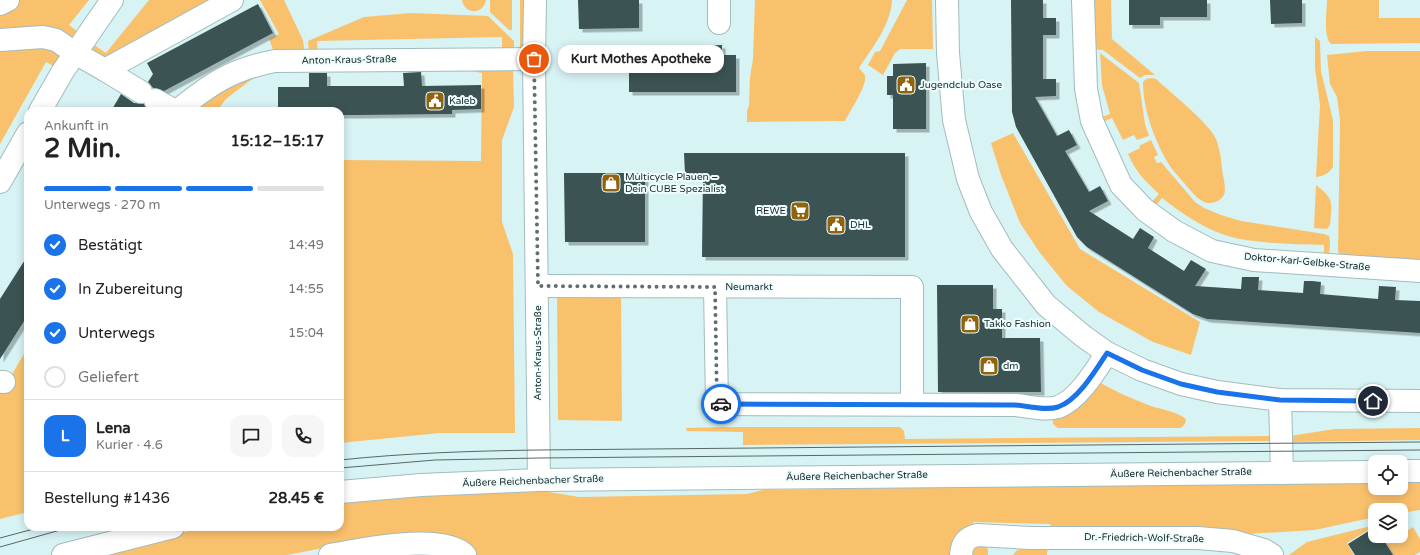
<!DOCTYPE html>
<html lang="de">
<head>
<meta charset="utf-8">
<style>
  body { margin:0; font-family:"Varela Round",sans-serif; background:#f6f6f6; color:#222; height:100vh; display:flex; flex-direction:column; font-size:15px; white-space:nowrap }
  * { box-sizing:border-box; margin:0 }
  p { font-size:13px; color:#767676 }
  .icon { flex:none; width:22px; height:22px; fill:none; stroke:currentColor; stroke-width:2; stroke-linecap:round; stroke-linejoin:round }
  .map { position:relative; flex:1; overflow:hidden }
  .panel { position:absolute; left:24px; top:107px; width:320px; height:424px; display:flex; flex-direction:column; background:#fff; border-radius:12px; box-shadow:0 2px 10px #0003 }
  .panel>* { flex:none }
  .controls { position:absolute; left:1368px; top:455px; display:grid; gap:8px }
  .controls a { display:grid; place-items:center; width:40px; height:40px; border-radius:8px; background:#fff; box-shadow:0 2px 10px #0003; font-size:20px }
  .pin { position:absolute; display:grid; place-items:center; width:34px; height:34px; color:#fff; margin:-17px; border:2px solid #fff; border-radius:50%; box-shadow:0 1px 4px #0007 }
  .courier { position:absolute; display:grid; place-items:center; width:40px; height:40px; margin:-20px; border:3px solid #1a73e8; border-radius:50%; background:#fff; color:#222; box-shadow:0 1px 5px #0007 }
  .bubble { position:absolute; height:28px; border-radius:12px; background:#fff; box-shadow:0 2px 10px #0003; font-size:13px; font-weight:800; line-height:28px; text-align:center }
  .overview em { font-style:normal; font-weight:800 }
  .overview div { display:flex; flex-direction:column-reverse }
  .overview { display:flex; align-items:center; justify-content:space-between; height:68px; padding:0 20px }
  h1 { font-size:26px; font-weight:800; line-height:30px }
  .bar { display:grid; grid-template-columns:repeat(4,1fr); gap:6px 4px; align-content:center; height:48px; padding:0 20px }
  .bar i { height:5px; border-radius:3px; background:#e0e0e0 }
  .bar .active { background:#1a73e8 }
  .bar p { grid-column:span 4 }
  .line { display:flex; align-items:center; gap:10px; padding:0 20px; border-top:1px solid #e0e0e0 }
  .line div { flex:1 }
  .round { display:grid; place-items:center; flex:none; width:42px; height:42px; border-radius:12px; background:#f6f6f6 }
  ol { padding:0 20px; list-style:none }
  li { display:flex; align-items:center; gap:12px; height:44px }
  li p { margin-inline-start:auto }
  li .icon { padding:4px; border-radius:50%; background:#1a73e8; color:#fff; stroke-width:4 }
  li:last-child { color:#767676 }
  li i { width:22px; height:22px; border:2px solid #e0e0e0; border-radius:50% }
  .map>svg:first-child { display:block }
  .green { fill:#fac16d }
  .building { fill:#3b5253; filter:url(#shadow) }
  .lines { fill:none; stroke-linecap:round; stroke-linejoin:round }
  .minor-casing { stroke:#a2bcbd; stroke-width:24 }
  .minor { stroke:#fff; stroke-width:22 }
  .tram { stroke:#576768; stroke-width:1 }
  .done { stroke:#5f6f70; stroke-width:4; stroke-dasharray:0 7.2 }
  .route { stroke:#1a73e8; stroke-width:5 }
  .labels { text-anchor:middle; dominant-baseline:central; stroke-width:4; stroke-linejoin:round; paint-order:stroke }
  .street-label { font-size:10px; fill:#1e2829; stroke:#eefeff }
  .poi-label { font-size:10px; fill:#1e2829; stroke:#eefeff; text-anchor:start }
</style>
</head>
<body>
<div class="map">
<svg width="1420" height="555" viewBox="0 0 1420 555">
  <defs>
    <filter id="shadow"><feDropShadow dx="3.5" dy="3.5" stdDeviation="0" flood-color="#0004"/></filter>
  </defs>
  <rect width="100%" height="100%" fill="#d8f3f4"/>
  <g class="green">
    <path d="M0 0H89L69 25 82 35 75 47 0 35Z"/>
    <path d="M149 0H219L108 62 88 48 90 42 106 53Z"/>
    <path d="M260 0H284L303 40 305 55 276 57 269 39 279 34Z"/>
    <path d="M462 0H486C483 15 465 15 462 0Z"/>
    <path d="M490 0H512V30H509L490 12Z"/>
    <path d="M520 0H527V49L520 52Z"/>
    <path d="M755 0H892C891 25 872 48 859 68 861 71 865 74 865 76 868 84 849 113 845 121L747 122V111L749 105 750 77 753 59Z"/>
    <path d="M907 0H932L933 49H900L895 53 883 75 868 65 875 52 880 51Z"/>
    <path d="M1095 0H1111L1112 39 1155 75H1145L1140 78 1103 50 1088 49 1095 38Z"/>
    <path d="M1327 0H1379V18H1420V43L1331 44C1323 36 1327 11 1327 0Z"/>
    <path d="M411 13 488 16 514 41V47L506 53 502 54V37L317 41 318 56H309L308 41 364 17Z"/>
    <path d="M1315 37 1320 41 1321 71 1333 120V167C1328 174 1324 176 1316 177L1320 105 1315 68Z"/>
    <path d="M32 43 64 51 55 67 46 62 0 144V48Z"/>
    <path d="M1367 51H1420V266L1342 260 1338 251 1340 120 1337 97 1330 84 1327 55Z"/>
    <path d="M1100 53 1139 83 1145 124 1149 136 1137 140 1134 135 1123 140 1112 118 1098 124 1097 119 1110 114 1102 85Z"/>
    <path d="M461 69H513L514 107 502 140V222L513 254 515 433H440L340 443V160L481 161 482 73Z"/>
    <path d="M264 70 226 99 217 111H184L196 99Z"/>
    <path d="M1151 78 1156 79C1170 92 1210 124 1216 139 1220 149 1221 159 1222 169 1223 176 1225 183 1225 190 1225 198 1216 204 1208 203 1199 202 1191 191 1185 184 1179 177 1172 170 1168 163 1154 139 1143 109 1143 82L1146 79Z"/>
    <path d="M1013 133 1080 249 1200 322 1191 355 1153 342 1099 312 1067 286 1040 253 1020 223 1001 175 991 143Z"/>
    <path d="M1151 140 1158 155 1154 157 1157 163 1161 162 1195 202 1204 208 1221 215 1241 221 1324 234 1329 236C1331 244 1330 251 1327 258L1324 259V245C1295 244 1264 244 1235 238 1207 231 1184 215 1162 198L1154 208 1150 204 1159 194C1146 182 1135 171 1128 154L1140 148 1139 146Z"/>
    <path d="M1316 185C1335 199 1332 204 1330 225L1327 229 1314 228Z"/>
    <path d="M557 298H621L622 421 558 420Z"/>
    <path d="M28 347V512L0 519V389L4 388Z"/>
    <path d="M1097 381C1115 391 1132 399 1151 406 1163 410 1176 411 1186 419L1185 424 1181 428H1058L1053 424V417Z"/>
    <path d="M724 427H900L904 431 905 439 1273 436V441L743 445V432L687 431 686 428Z"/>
    <path d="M1420 428V440L1290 442V436L1335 429Z"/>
    <path d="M1375 482V488H1401V482H1420V510L1401 513V510H1375V517L1315 530 1248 534 1056 529 1049 524 973 522V529L954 555H473L375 538 287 555H90L205 527H340V500L441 494 543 491 579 497 747 494 763 490 972 487Z"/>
    <path d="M1375 525V526L1347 543 1354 555H1289L1307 542Z"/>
    <path d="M1413 527 1420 539V552L1415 555H1394L1387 544Z"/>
    <path d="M984 544 988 550V555H967L968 547Z"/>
    <path d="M1030 545H1048L1047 555H1013L1016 551Z"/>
  </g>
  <g class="building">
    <path d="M578 0H639V28L579 29Z"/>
    <path d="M1011 0H1043V18H1056V35H1043V79H1056V96L1035 97 1057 136 1069 130 1077 145 1065 151 1089 192 1100 186 1108 201 1089 211 1133 239 1140 228 1154 237 1148 248 1184 271 1191 260 1206 269 1195 286 1241 289 1242 277H1259L1258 290 1303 293 1304 281H1312L1321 282 1320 294 1378 299 1379 286 1396 287 1395 300 1420 301V333L1207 319 1193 314 1087 247 1077 237 1016 127 1012 112Z"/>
    <path d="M1129 0H1207V17H1160V25H1129Z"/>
    <path d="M1270 0H1302V23L1271 24Z"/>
    <path d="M258 4 273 33 164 91 155 88H153L148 82 153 74 147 63Z"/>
    <path d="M722 45V55H736V92H629V68H637V58L692 57V46Z"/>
    <path d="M926 63V129H893V95H887V76H893V64Z"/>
    <path d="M421 72 422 86 481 85V109L452 110V114L358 115H340V111H278V87H309V73H327V86H404L403 73Z"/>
    <path d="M121 94 134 103 144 104 149 111H111Z"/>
    <path d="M684 153H905V257H702L703 174H685Z"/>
    <path d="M564 173H645V242H565Z"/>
    <path d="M28 255V315L0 359V299Z"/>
    <path d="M937 285H993V309H1002V338H1040L1041 392H938Z"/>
    <path d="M1375 527V536H1381L1393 555H1355L1348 544Z"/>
  </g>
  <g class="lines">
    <g class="minor-casing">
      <g id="minor">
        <path d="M535 0 534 59 539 480"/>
        <path d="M719 0V23"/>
        <path d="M947 0 948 53 954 120 968 179 981 212 1002 249 1046 305 1083 336 1107 353 1142 370 1181 384 1217 392 1280 400 1420 401"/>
        <path d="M1083 0 1086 89 1092 121 1121 185 1145 210 1174 231 1212 251 1254 260 1420 271"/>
        <path d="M0 4 8 0"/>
        <path d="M0 40 43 37 56 40 75 53 105 70 232 0"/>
        <path d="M105 70 141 92"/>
        <path d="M155 100 175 111"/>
        <path d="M40 111 63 71 112 0"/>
        <path d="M177 111C210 84 232 69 275 61L534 59"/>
        <path d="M0 182 28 133"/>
        <path d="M537 286 912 287V404"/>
        <path d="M715 287 717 404 1015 405C1028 406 1045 411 1058 407 1078 400 1096 370 1107 353"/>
        <path d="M0 382H4"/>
        <path d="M1280 400 1282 473"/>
        <path d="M1401 471H1420"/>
        <path d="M340 492 421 485 539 480 1375 472"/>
        <path d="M63 555 173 527"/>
        <path d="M330 555C361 550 442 532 465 555"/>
        <path d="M961 555C962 543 966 538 977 535L1031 538H1198L1233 541 1264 550 1272 555"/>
      </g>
    </g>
    <use href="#minor" class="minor"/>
    <g class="tram">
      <path d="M340 460C406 453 472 451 538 450L1420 442"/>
      <path d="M340 468 435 460 539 458 1420 450"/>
      <path d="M0 538 41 527"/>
      <path d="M0 547 71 527"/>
    </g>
  </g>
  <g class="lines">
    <path class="done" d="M534 59 538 286 715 287 717 404H721"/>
    <path class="route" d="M721 404 1015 405C1028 406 1045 411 1058 407 1078 400 1096 370 1107 353L1142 370 1181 384 1217 392 1280 400 1373 401"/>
  </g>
  <defs>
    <g id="civic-square" transform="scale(1)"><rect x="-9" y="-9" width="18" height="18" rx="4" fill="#91630d" stroke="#eefeff"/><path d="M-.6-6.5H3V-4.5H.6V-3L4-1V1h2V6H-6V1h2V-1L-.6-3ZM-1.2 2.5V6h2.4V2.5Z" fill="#fff"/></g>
    <g id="shop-square" transform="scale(1)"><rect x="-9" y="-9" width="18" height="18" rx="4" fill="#91630d" stroke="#eefeff"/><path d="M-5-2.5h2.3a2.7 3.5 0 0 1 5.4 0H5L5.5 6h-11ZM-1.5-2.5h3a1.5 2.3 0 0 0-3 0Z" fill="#fff"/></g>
    <g id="supermarket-square" transform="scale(1)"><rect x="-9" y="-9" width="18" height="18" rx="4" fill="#91630d" stroke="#eefeff"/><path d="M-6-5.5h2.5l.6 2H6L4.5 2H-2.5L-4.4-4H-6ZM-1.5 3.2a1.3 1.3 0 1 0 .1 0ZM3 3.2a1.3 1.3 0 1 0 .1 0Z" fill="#fff"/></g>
  </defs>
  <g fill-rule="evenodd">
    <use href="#civic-square" x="906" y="85"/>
    <use href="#civic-square" x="435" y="101"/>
    <use href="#shop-square" x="611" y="183"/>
    <use href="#supermarket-square" x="800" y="211"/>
    <use href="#civic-square" x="836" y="225"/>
    <use href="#shop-square" x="970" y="324"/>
    <use href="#shop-square" x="989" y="366"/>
  </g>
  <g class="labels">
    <g class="street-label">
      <text transform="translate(349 60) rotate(-1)">Anton-Kraus-Straße</text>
      <text transform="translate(1307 262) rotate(5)">Doktor-Karl-Gelbke-Straße</text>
      <text x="749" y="287">Neumarkt</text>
      <text transform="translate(538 353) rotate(-90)">Anton-Kraus-Straße</text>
      <text transform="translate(1181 473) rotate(-1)">Äußere Reichenbacher Straße</text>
      <text transform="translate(857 476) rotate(-1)">Äußere Reichenbacher Straße</text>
      <text transform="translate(533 481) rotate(-2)">Äußere Reichenbacher Straße</text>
      <text transform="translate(1144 538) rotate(1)">Dr.-Friedrich-Wolf-Straße</text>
    </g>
    <g class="poi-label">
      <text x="920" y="85">Jugendclub Oase</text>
      <text x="449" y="101">Kaleb</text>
      <text x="625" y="177">Multicycle Plauen –<tspan x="625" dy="12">Dein CUBE Spezialist</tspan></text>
      <text x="786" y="211" text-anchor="end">REWE</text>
      <text x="850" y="225">DHL</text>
      <text x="984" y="324">Takko Fashion</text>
      <text x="1003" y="366">dm</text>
    </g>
  </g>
</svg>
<div class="controls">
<a><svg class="icon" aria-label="locate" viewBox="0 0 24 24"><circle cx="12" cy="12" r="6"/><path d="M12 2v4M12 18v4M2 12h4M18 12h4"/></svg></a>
<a><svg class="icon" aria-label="layers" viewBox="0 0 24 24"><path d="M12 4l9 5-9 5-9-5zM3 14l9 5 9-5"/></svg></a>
</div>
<div class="pin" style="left:534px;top:59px;background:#ea580c"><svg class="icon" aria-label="bag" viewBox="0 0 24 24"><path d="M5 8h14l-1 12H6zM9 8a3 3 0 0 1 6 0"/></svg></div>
<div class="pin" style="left:1373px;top:401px;background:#1f2937"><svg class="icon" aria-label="home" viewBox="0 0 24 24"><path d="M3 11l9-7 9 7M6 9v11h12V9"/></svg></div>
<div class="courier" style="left:721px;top:404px"><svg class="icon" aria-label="car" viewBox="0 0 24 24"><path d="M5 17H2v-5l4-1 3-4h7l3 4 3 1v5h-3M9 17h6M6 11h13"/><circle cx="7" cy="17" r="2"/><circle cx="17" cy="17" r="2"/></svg></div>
<div class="bubble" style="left:558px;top:45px;width:166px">Kurt Mothes Apotheke</div>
<section class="panel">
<div class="overview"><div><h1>2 Min.</h1><p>Ankunft in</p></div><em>15:12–15:17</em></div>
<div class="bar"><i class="active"></i><i class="active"></i><i class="active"></i><i></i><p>Unterwegs · 270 m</p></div>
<ol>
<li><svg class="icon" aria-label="check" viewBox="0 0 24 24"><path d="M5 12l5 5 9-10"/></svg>Bestätigt<p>14:49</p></li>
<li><svg class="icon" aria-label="check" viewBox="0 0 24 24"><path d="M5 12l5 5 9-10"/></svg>In Zubereitung<p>14:55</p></li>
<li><svg class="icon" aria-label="check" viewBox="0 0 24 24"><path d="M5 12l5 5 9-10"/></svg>Unterwegs<p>15:04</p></li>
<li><i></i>Geliefert</li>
</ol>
<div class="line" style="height:72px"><b class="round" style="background:#1a73e8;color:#fff">L</b><div><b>Lena</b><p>Kurier · 4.6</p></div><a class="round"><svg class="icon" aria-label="chat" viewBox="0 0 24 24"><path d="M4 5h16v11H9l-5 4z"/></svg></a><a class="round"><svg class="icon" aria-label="phone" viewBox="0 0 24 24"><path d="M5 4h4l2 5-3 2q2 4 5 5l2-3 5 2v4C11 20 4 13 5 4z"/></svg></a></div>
<div class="line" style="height:52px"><div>Bestellung #1436</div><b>28.45 €</b></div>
</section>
</div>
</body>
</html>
